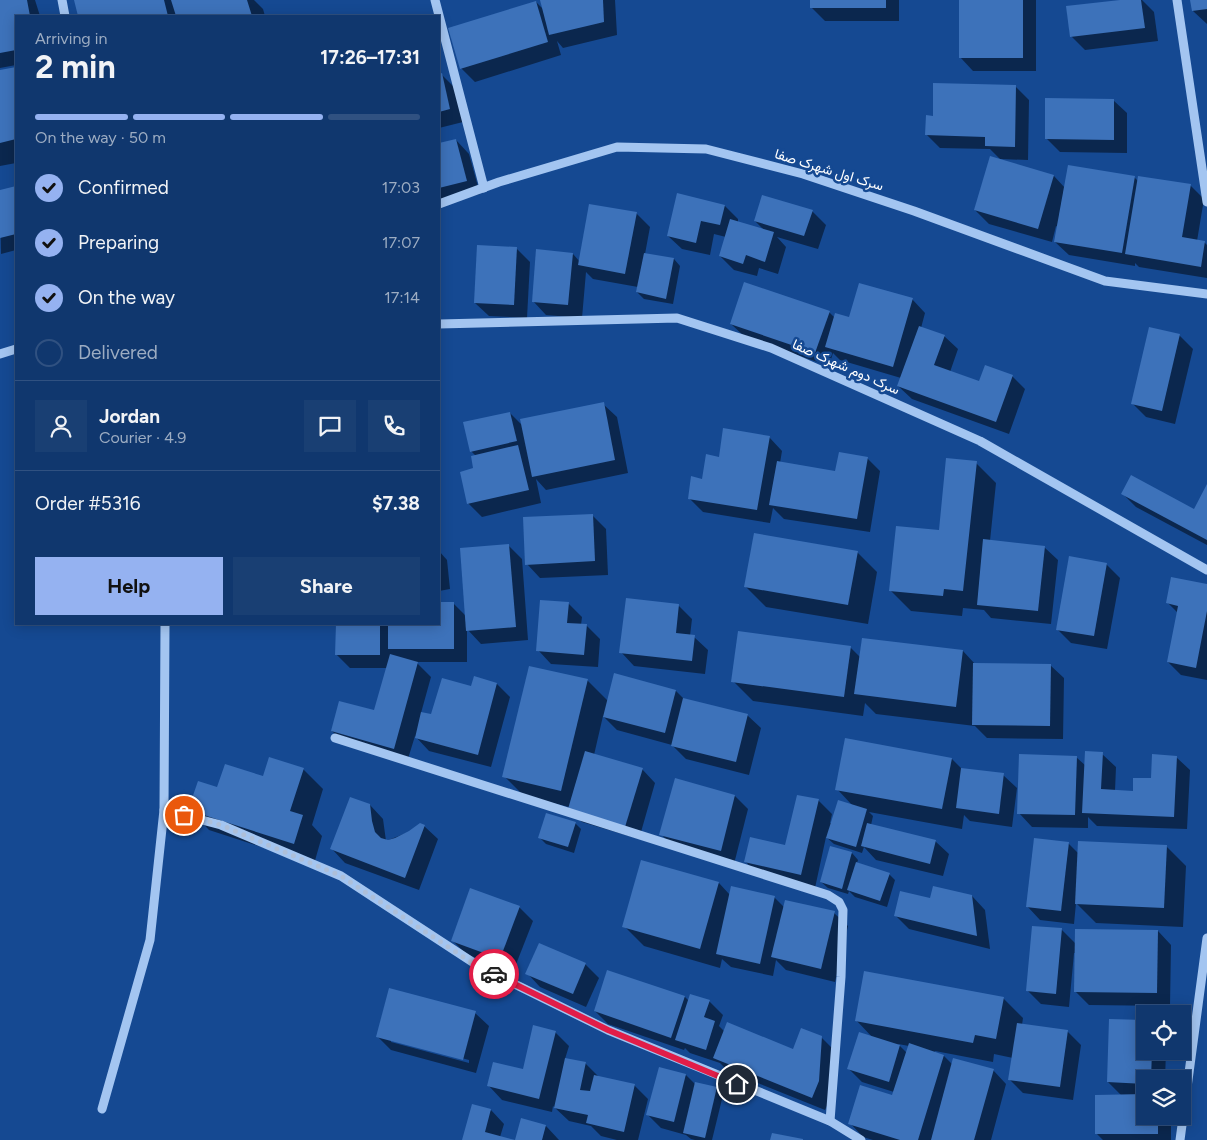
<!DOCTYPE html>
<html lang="en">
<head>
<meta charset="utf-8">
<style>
  body { margin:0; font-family:Figtree,Vazirmatn,sans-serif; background:#193f73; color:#f1f3f6; height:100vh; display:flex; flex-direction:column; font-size:19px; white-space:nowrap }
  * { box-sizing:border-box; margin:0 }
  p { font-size:16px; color:#9cacc2 }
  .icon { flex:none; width:28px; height:28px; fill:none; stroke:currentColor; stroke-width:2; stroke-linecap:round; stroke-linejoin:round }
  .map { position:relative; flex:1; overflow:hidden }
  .sheet { position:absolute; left:15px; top:15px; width:425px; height:610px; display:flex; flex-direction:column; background:#10376e; border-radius:0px; box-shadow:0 2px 12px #0003,0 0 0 1px #305181 }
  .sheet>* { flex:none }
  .controls { position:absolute; left:1136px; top:1005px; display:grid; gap:10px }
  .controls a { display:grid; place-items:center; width:55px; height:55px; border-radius:0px; background:#10376e; box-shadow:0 2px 12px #0003,0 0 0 1px #305181; font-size:25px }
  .pin { position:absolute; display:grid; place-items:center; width:42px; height:42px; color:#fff; margin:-21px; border:2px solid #fff; border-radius:50%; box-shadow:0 1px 5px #0007 }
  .courier { position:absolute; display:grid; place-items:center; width:50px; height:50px; margin:-25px; border:4px solid #e11d48; border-radius:50%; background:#fff; color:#222; box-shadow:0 1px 6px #0007 }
  .summary em { font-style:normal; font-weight:700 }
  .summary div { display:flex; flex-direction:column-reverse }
  .summary { display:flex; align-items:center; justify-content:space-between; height:85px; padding:0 20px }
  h1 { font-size:32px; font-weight:700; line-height:38px }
  .bar { display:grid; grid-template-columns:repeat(4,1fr); gap:8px 5px; align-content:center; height:60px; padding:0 20px }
  .bar i { height:6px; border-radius:4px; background:#305181 }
  .bar .on { background:#95b2f1 }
  .bar p { grid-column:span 4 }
  .line { display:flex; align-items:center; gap:12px; padding:0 20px; border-top:1px solid #305181 }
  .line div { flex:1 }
  .round { display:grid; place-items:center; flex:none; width:52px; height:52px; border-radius:0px; background:#193f73 }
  ol { padding:0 20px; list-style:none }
  li { display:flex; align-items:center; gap:15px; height:55px }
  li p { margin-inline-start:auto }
  li .icon { padding:5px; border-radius:50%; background:#95b2f1; color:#111; stroke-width:4 }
  li:last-child { color:#9cacc2 }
  li i { width:28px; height:28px; border:2px solid #305181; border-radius:50% }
  .cta { display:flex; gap:10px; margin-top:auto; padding:10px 20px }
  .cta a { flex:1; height:58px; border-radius:0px; background:#95b2f1; color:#111; font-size:20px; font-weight:700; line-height:58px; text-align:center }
  .cta a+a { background:#193f73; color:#f1f3f6 }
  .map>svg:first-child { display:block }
  .shadow { fill:#0007; fill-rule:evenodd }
  .building { fill:#3d72ba }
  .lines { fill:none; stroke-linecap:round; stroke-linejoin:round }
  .minor { stroke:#a3c5f1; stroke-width:9 }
  .done { stroke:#adbfd9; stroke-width:5; stroke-dasharray:0 9 }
  .route { stroke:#e11d48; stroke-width:6 }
  .labels { text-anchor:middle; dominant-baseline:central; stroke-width:5; stroke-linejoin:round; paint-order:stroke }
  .street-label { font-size:14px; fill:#fff; stroke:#154992 }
</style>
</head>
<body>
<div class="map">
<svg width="1207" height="1140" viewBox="0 0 1207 1140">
  <rect width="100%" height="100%" fill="#154992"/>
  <g class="shadow">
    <path d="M0 0H35L40 16H16V65L0 68Z"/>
    <path d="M75 0H254L263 9 265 16H79Z"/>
    <path d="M541 0H615L617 35 563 48 557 41 561 55 475 82 461 68 536 2 544 10Z"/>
    <path d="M812 0H899V21H825L812 8Z"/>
    <path d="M960 0H1036V71H973L960 57Z"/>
    <path d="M1130 0H1142L1154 12 1158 41 1085 50 1071 36Z"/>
    <path d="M1191 0H1207V24L1193 11Z"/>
    <path d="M16 68V163L0 166V71Z"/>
    <path d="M439 75H442L455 88 463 122 439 128Z"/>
    <path d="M1015 86 1029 100 1028 160 1000 159 990 149 940 148 927 135 934 117Z"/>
    <path d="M1113 100 1127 113V153L1060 152 1046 138Z"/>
    <path d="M456 140 469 154 480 194 439 205V144Z"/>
    <path d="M1054 176 1065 188 1134 177 1138 181 1190 185 1204 199 1197 241 1205 243 1207 245V278L1139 267 1135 263V266L1069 255 1055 242 1058 227 1056 226 1052 242 989 224 975 210Z"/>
    <path d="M16 187V250L1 254 0 191Z"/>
    <path d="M678 195 725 206 738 219V223L765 231 755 221 812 211 826 225 818 249 777 237 786 247 778 274 759 268 757 276 734 270 720 256 726 237 714 234 710 255 682 249 668 236Z"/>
    <path d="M636 213 650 227 645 254 674 259 680 266 673 304 644 299 637 292 638 287 593 279 586 272 582 318 546 315 533 301 573 254 580 262Z"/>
    <path d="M517 249 530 262 527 318 489 316 475 303Z"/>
    <path d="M912 299 925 313 921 328 944 336 958 349 950 372 980 383 1012 376 1025 389 1009 434 912 399 898 386 901 378 840 360 833 353 829 366 745 337 731 324 829 312 835 318 850 319Z"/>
    <path d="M1179 335 1193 349 1175 424 1146 417 1133 404Z"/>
    <path d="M603 404 617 417 628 473 546 490 536 479 541 503 482 517 468 503 476 456 471 451 510 413 522 425Z"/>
    <path d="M769 437 782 451 780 463 836 472 867 458 880 471 870 532 784 519 773 508 770 523 703 512 689 498 720 458Z"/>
    <path d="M976 463 996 483 990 541 1044 547 1058 560 1051 624 991 618 984 610 963 608 962 616 911 611 891 591 940 531Z"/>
    <path d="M1207 487V545L1136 507 1123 494 1194 511Z"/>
    <path d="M592 515 606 529 608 575 540 578 527 564Z"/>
    <path d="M508 545 522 559 528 640 481 644 467 629V662H416L431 677 421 713 432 716 472 687 474 678 497 684 510 697 491 767 429 751 415 736 407 762 345 744 332 731 375 712 387 668H350L336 654 337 624H439V603H453L466 616Z"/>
    <path d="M439 551 447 560 450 589 439 591Z"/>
    <path d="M857 552 877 572 868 624 766 607 746 587Z"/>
    <path d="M1106 564 1120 578 1107 649 1071 643 1058 630Z"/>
    <path d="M1207 585V680L1181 675 1168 662 1178 613 1167 602Z"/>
    <path d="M568 603 582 617 581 625H586L600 639 598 667 551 664 538 650Z"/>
    <path d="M679 606 692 619 690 636 694 637 708 650 705 674 634 666 621 652Z"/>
    <path d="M863 639 963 651 975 664 1050 665 1064 678 1063 739 987 738 975 726 876 714 865 703 863 716 753 701 733 681 850 647 860 657Z"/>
    <path d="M587 680 608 701 676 691 684 699 747 715 761 728 749 775 686 759 672 745 617 730 603 716 594 755 642 769 655 783 639 839 582 822 569 809V807L524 796 504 776Z"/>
    <path d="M1102 754 1116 767 1115 791 1134 792 1152 780 1176 757 1190 770 1187 829 1097 826 1088 817V828L1032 827 1019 813 1076 757 1086 766Z"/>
    <path d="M952 759 962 769 1003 775 1017 788 1012 827 970 821 964 815 962 829 869 812 873 816 871 825 935 841 949 854 943 876 876 860 864 847 862 853 834 844 826 837 815 888 758 875 745 861 786 846 818 800 832 814 830 823H832L852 805 837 789Z"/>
    <path d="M303 769 323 789 312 825 322 836 314 864 209 830 190 810 218 789Z"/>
    <path d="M735 796 748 809 734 864 674 848 661 834Z"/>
    <path d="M370 805 383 819 386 841 424 826 438 839 419 890 345 863 332 849Z"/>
    <path d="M575 823 581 829 574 853 546 844 540 838Z"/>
    <path d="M1068 843 1079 854 1166 846 1186 866 1183 927 1096 923 1076 903 1074 924 1040 920 1027 906Z"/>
    <path d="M852 853 858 860 857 863 889 874 895 880 887 907 855 897 849 891 848 894 828 888 821 882Z"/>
    <path d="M719 883 730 895 774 897 784 907 834 913 848 926 835 982 786 970 776 960 773 976 731 967 722 959 720 968 644 946 624 926Z"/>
    <path d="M972 896 985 910 990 949 909 929 895 915 931 899Z"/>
    <path d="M519 907 533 921 513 972 466 954 452 940Z"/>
    <path d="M1061 929 1076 944 1158 931 1171 945 1170 1006 1089 1005 1075 991 1076 953H1074L1069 1007 1041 1004 1028 991Z"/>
    <path d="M585 964 599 978 586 1007 540 987 527 973Z"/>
    <path d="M608 971 685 997 689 1001H709L723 1015 719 1026 725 1032 793 1050 821 1037 835 1051 832 1095 825 1110 728 1071 720 1063 690 1053 685 1048 684 1050 608 1024 595 1011Z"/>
    <path d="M1003 998 1023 1018 1022 1025 1067 1031 1081 1045 1073 1100 1023 1093 1010 1080 1013 1058 994 1054 993 1062 935 1051 934 1053 944 1056 953 1065 993 1070 1006 1084 991 1140H873L863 1137 850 1123 893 1097 894 1092 862 1082 849 1069 873 1038 856 1020ZM898 1044 909 1046 907 1053Z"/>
    <path d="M475 1013 489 1026 476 1073 391 1050 377 1036ZM391 1039 469 1060V1063L391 1042Z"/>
    <path d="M1145 1021V1051H1166L1165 1079H1145V1116H1171V1140H1103L1097 1134 1122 1096 1108 1082Z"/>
    <path d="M555 1032 569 1046 565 1059 585 1063 599 1077 634 1085 648 1099 638 1140H617L601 1136 591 1126 569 1121 553 1106 552 1112 502 1100 489 1086 524 1071Z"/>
    <path d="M686 1075 696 1085 716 1088 723 1095 712 1140H695L691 1139 686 1135 661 1128 648 1115Z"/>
    <path d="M491 1110 504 1124 500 1137 512 1140H464Z"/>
    <path d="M546 1126 559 1140H516Z"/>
  </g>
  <g class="building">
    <path d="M0 0H27L30 16H16V50L0 53Z"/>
    <path d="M74 0H164L168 16H78Z"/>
    <path d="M171 0H247L252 16H176Z"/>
    <path d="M540 0H603L604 22 549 35Z"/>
    <rect x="810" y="0" width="76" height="8"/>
    <rect x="959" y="0" width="64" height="58"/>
    <path d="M1120 0H1141L1145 28 1070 37 1066 6Z"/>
    <path d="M1190 0H1207V9L1192 11Z"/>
    <path d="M536 1 548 42 460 69 448 28Z"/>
    <path d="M16 67V139L0 143V70Z"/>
    <path d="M442 73 450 109 439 112V74Z"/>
    <path d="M933 83 1016 85 1015 147 985 146V137L925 135 926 115 933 116Z"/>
    <path d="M1045 98 1114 99V140L1045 139Z"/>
    <path d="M456 139 467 181 439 188V143Z"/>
    <path d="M990 156 1054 175 1038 229 974 210Z"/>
    <path d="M1068 165 1135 176 1122 253 1054 242Z"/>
    <path d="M1138 176 1191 184 1182 237 1205 241 1201 267 1125 254Z"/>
    <path d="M16 186V234L0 238V190Z"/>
    <path d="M677 193 725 205 720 225 701 221 696 243 667 236Z"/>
    <path d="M762 195 813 210 804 236 754 221Z"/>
    <path d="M589 204 637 212 625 274 578 265Z"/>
    <path d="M730 219 774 232 765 262 746 255 743 264 719 256Z"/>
    <path d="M477 245 517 247 514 305 474 303Z"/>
    <path d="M536 249 573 253 568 305 532 302Z"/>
    <path d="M644 253 674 258 666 299 636 292Z"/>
    <path d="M744 282 830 311 815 353 730 324Z"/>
    <path d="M859 283 913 298 893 367 825 347 835 313 849 317Z"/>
    <path d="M919 326 945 335 934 365 979 381 985 365 1013 375 996 422 897 386Z"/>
    <path d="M1149 327 1180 334 1162 411 1131 404Z"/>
    <path d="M604 402 615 460 532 477 520 419Z"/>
    <path d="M510 412 517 441 470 452 463 422Z"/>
    <path d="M723 428 770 436 757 510 688 499 691 476 702 479 706 454 719 457Z"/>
    <path d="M518 445 529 490 467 504 460 472 473 468 471 456Z"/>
    <path d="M839 452 868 457 857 519 769 505 777 461 835 471Z"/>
    <path d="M946 458 977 461 963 591 944 589 943 596 889 591 896 526 939 530Z"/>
    <path d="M1131 475 1194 509 1207 484V540L1121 494Z"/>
    <path d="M593 514 595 561 525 565 523 517Z"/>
    <path d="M754 533 858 551 848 605 744 587Z"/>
    <path d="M983 539 1045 546 1038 611 977 605Z"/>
    <path d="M509 544 516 627 466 631 460 548Z"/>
    <path d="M1069 556 1107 563 1094 636 1056 630Z"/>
    <path d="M1171 577 1207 584V611L1196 668 1167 662 1178 606 1166 603Z"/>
    <path d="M626 598 679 604 676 633 695 635 692 661 619 653Z"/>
    <path d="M540 600 569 602 567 623 587 624 584 655 536 651Z"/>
    <path d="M439 602H454V649H388V624H439Z"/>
    <path d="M336 624H380V655H335Z"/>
    <path d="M738 631 851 646 844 697 731 682Z"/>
    <path d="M862 638 963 650 956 707 854 694Z"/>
    <path d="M390 654 418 662 394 749 331 731 339 701 374 710Z"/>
    <path d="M973 663 1051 664 1050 726 972 725Z"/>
    <path d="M529 666 588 679 561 791 502 777Z"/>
    <path d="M614 673 676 690 665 733 603 717Z"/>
    <path d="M474 676 497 683 478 755 415 738 421 712 431 714 442 678 471 686Z"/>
    <path d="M683 698 748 714 736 762 671 746Z"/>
    <path d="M845 738 952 758 942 809 835 790Z"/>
    <path d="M585 751 643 768 625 827 568 809Z"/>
    <path d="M1085 751 1103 752 1101 789 1133 791V778H1151L1152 754 1177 756 1174 817 1082 813Z"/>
    <path d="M1019 754 1077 756 1075 815 1017 814Z"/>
    <path d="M269 757 304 768 290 811 303 815 294 844 188 810 198 781 217 787 225 764 263 776Z"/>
    <path d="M961 768 1004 773 999 814 956 808Z"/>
    <path d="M675 778 735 795 721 851 659 835Z"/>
    <path d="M797 795 819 799 801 875 744 862 750 837 785 845Z"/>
    <path d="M350 797 370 804 372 821 375 832 381 838 388 840 395 838 409 831 420 823 425 825 405 878 330 849Z"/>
    <path d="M838 800 867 809 856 847 826 838Z"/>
    <path d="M546 813 576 822 568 847 538 838Z"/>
    <path d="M867 823 936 840 930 864 861 846Z"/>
    <path d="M1034 838 1069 842 1061 911 1026 907Z"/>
    <path d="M1078 841 1167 845 1164 908 1075 904Z"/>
    <path d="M830 846 852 852 842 889 820 882Z"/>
    <path d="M641 860 719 882 700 949 622 927Z"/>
    <path d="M856 862 890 873 880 901 847 890Z"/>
    <path d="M731 886 775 896 760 964 716 954Z"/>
    <path d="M933 886 972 895 977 936 894 916 900 891 930 898Z"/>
    <path d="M470 888 520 906 500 959 451 941Z"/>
    <path d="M785 900 835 911 821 969 771 957Z"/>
    <path d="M1032 926 1062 928 1056 994 1026 991Z"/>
    <path d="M1075 929 1158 930 1157 993 1074 992Z"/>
    <path d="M539 943 586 963 573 994 525 974Z"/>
    <path d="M607 970 685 996 671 1038 594 1011Z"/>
    <path d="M864 971 1004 997 996 1039 975 1035 973 1043 855 1021Z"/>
    <path d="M389 988 476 1011 463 1060 376 1037Z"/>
    <path d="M690 994 710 1000 704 1017 715 1021 706 1050 675 1040Z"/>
    <path d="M1109 1019 1145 1020V1051H1152L1151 1079H1145V1084L1107 1082Z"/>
    <path d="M727 1022 793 1049 801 1028 822 1036 819 1081 812 1098 713 1058Z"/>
    <path d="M1017 1023 1068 1030 1060 1087 1008 1080Z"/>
    <path d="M533 1025 556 1031 539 1099 487 1086 493 1062 523 1069Z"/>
    <path d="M859 1032 900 1045 889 1082 847 1069Z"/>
    <path d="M909 1043 944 1055 918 1140H900L848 1124 860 1085 892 1095Z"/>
    <path d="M565 1058 586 1062 580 1090 590 1091 594 1075 635 1084 624 1132 586 1123 588 1115 554 1108Z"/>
    <path d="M953 1058 994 1069 974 1140H931Z"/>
    <path d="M659 1067 686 1074 674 1122 646 1115Z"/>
    <path d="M695 1082 717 1087 705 1138 683 1133Z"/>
    <path d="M1145 1094V1116H1158V1134H1095V1095Z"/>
    <path d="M472 1104 491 1109 485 1132 515 1140H462Z"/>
    <path d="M521 1118 546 1125 542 1140H515Z"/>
    <path d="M772 1133 803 1139V1140H770Z"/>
  </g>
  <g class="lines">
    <g class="minor">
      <path d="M62 0 65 16"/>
      <path d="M435 0 484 188"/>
      <path d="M1177 0 1207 202"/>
      <path d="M439 204 499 182 617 147 706 149 803 174 914 211 1105 281 1207 294"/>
      <path d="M439 324 677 318 771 348 980 441 1207 570"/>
      <path d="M0 354 16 349"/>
      <path d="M335 738 828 895 839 902 843 910 841 977 830 1121"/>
      <path d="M164 810 221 825 341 876 480 967 608 1030 830 1121 861 1140"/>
      <path d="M102 1109 150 940 164 810 165 624"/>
      <path d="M1180 1140 1207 938"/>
    </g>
  </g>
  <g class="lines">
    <path class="done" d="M184 815 221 825 341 876 480 968 494 974"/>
    <path class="route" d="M494 974 608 1030 737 1084"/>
  </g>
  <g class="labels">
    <g class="street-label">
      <text transform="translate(829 170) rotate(17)">سرک اول شهرک صفا</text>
      <text transform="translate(846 367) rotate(24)">سرک دوم شهرک صفا</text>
    </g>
  </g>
</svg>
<div class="controls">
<a><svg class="icon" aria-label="locate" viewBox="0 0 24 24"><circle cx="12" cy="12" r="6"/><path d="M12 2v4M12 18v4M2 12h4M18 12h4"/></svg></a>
<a><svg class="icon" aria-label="layers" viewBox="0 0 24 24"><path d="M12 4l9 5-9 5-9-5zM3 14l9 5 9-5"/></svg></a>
</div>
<div class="pin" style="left:184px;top:815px;background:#ea580c"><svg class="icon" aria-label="bag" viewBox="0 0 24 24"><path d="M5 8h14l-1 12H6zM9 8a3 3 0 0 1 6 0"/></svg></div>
<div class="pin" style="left:737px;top:1084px;background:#1f2937"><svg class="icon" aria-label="home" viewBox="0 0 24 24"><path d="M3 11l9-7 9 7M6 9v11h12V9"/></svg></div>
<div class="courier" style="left:494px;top:974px"><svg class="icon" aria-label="car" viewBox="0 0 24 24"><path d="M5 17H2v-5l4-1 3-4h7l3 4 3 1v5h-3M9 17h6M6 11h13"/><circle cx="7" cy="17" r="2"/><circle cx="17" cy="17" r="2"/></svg></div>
<section class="sheet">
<div class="summary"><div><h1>2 min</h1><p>Arriving in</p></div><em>17:26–17:31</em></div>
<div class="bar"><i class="on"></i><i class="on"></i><i class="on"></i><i></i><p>On the way · 50 m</p></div>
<ol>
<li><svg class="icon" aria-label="check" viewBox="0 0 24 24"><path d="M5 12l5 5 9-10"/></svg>Confirmed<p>17:03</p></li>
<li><svg class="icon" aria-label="check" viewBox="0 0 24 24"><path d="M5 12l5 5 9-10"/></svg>Preparing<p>17:07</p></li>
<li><svg class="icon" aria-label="check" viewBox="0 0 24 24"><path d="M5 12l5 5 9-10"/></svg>On the way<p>17:14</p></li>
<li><i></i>Delivered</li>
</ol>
<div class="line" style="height:90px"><a class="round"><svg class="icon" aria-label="person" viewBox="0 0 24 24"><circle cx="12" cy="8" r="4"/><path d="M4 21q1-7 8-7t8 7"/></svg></a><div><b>Jordan</b><p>Courier · 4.9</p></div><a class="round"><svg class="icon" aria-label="chat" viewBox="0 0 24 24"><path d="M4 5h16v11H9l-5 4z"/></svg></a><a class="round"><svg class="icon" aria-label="phone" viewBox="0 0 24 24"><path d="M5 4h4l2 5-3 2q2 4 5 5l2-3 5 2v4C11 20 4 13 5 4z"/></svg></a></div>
<div class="line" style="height:65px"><div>Order #5316</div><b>$7.38</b></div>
<div class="cta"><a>Help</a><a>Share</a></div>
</section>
</div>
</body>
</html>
